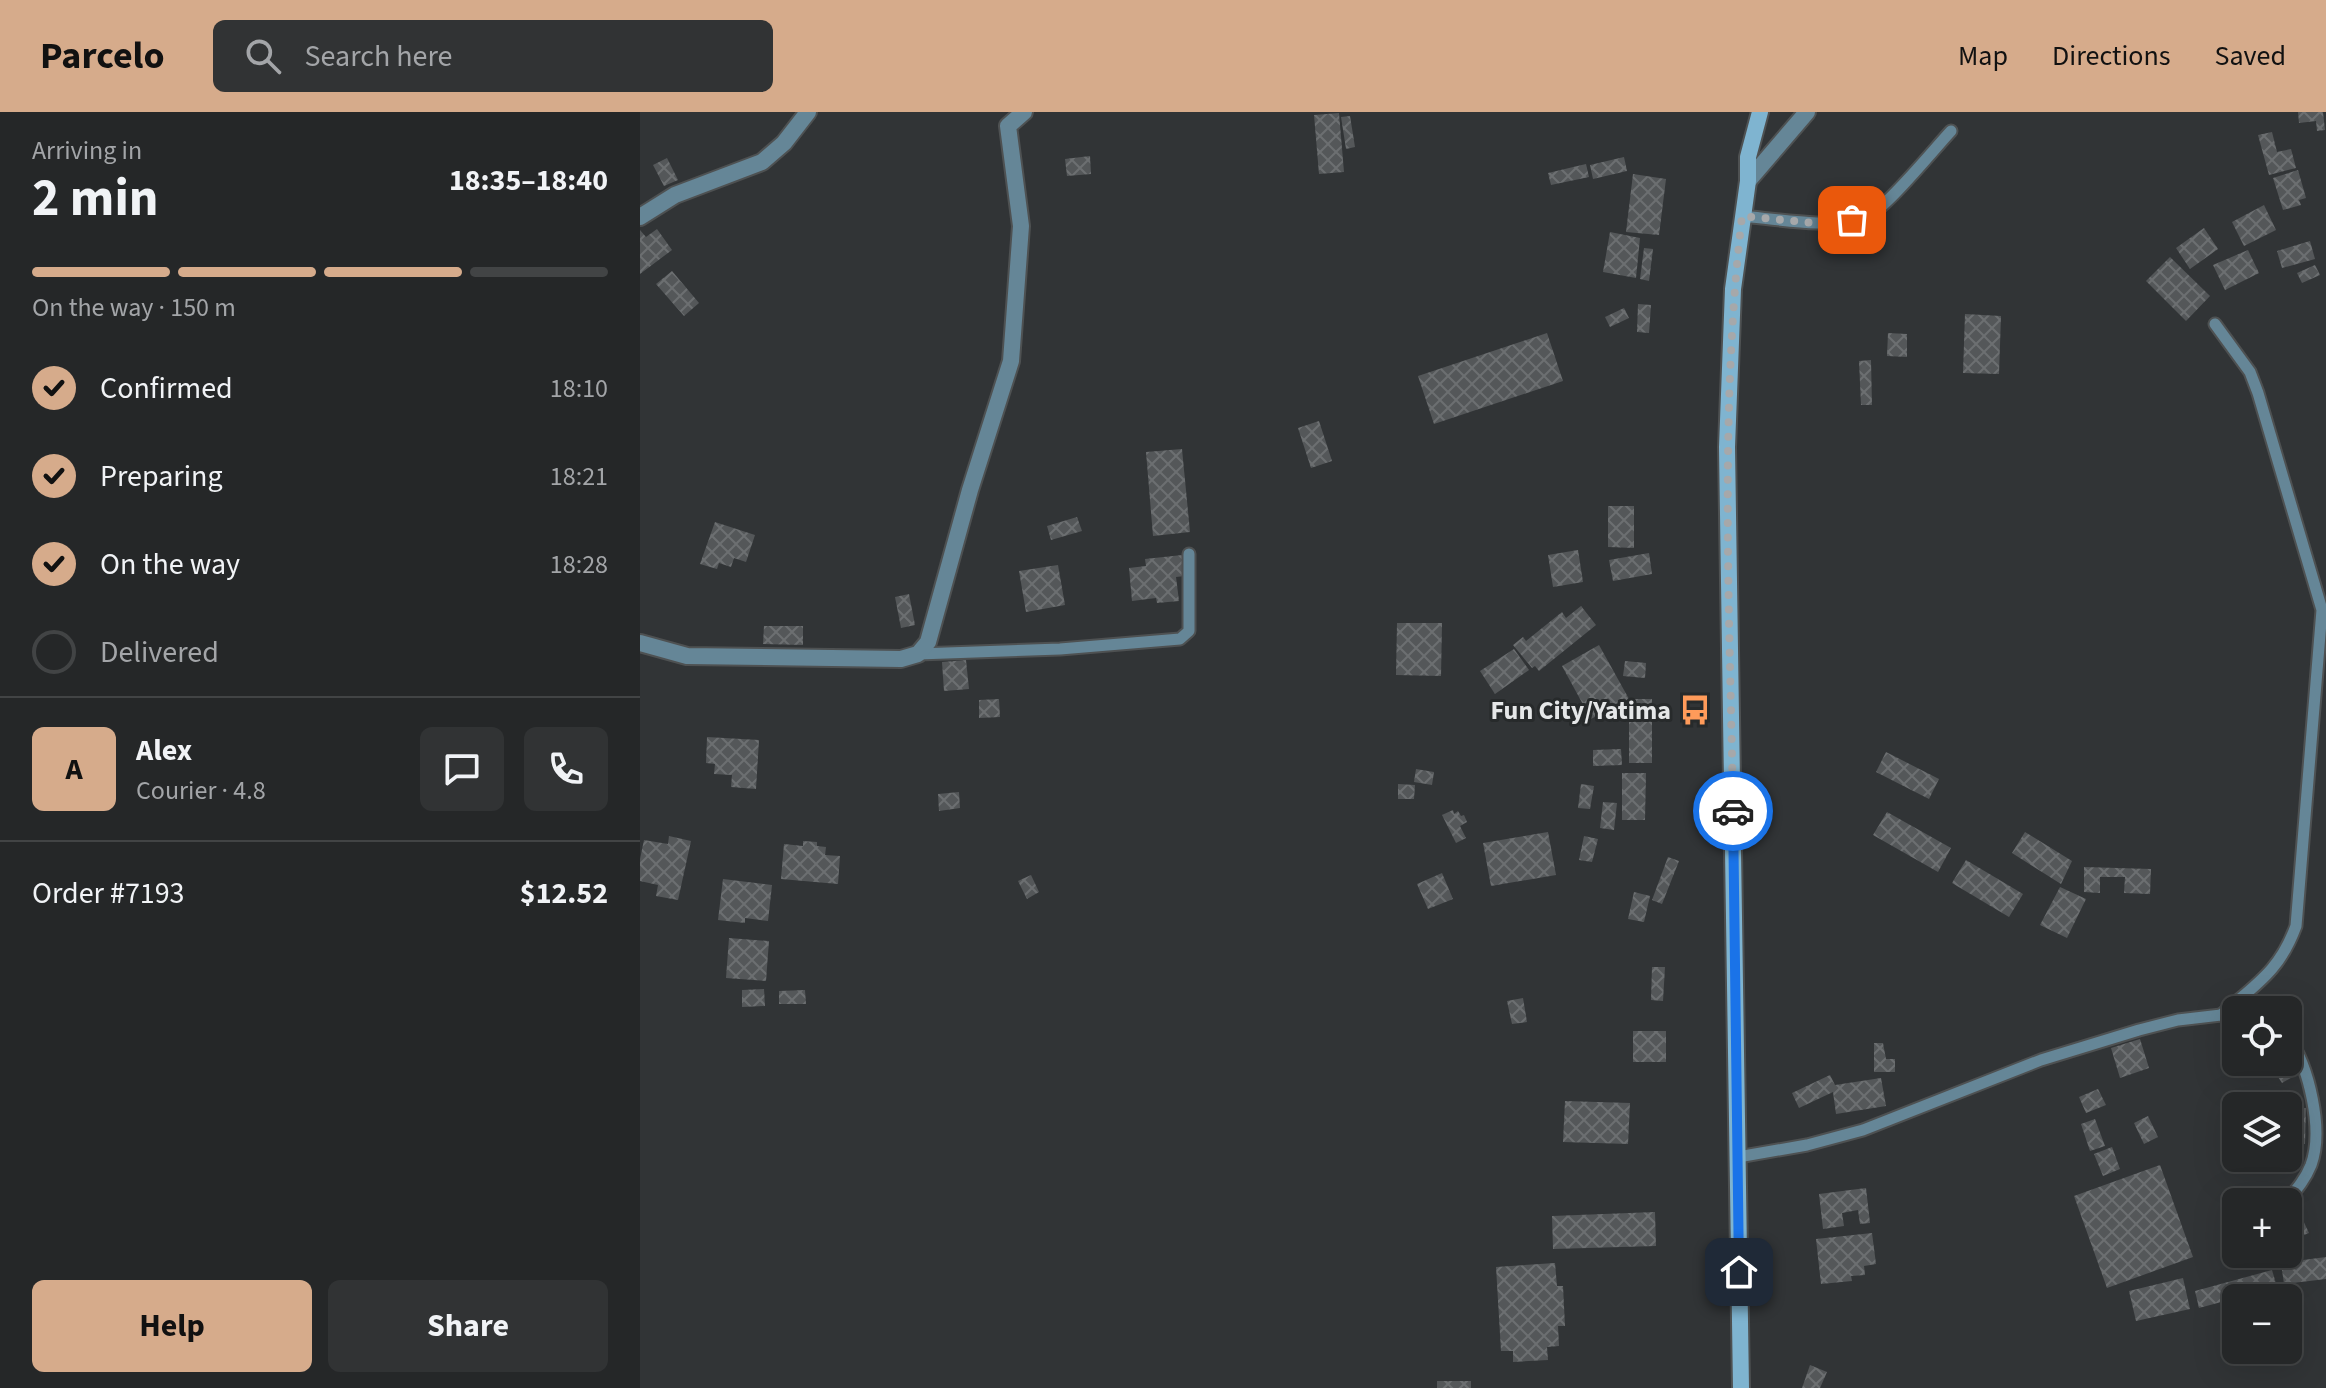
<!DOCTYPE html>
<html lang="en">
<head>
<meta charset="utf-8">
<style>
  body { margin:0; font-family:"Source Sans 3",sans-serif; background:#313334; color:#f1f3f6; height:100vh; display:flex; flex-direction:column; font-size:30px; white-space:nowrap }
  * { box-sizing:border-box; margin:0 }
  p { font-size:26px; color:#a3a5a8 }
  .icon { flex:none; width:44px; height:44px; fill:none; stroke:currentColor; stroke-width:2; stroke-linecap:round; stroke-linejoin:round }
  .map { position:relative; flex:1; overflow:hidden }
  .panel { display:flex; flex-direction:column; background:#252728; width:640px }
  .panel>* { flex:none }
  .fabs { position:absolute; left:1582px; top:884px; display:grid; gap:16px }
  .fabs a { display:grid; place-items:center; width:80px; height:80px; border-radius:12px; background:#252728; box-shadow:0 8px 32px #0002,0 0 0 2px #424445; font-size:40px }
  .pin { position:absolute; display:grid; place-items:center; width:68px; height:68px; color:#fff; margin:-34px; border-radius:16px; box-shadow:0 4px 12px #0006 }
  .courier { position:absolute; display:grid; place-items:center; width:80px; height:80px; margin:-40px; border:6px solid #1a73e8; border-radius:50%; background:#fff; color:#222; box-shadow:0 2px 10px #0007 }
  .headline em { font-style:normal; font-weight:700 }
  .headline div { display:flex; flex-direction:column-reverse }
  .headline { display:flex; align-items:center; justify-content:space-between; height:136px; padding:0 32px }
  h1 { font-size:52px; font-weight:700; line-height:60px }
  .bar { display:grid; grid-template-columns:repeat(4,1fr); gap:12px 8px; align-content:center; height:96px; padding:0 32px }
  .bar i { height:10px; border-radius:6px; background:#424445 }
  .bar .current { background:#d6ab8b }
  .bar p { grid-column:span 4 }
  .line { display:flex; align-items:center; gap:20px; padding:0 32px; border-top:2px solid #424445 }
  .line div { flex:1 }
  .round { display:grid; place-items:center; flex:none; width:84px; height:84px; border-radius:12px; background:#313334 }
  ol { padding:0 32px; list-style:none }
  li { display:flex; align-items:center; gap:24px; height:88px }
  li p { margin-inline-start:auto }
  li .icon { padding:8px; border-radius:50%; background:#d6ab8b; color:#111; stroke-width:4 }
  li:last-child { color:#a3a5a8 }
  li i { width:44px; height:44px; border:4px solid #424445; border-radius:50% }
  .cta { display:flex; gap:16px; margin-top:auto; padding:16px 32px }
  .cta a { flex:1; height:92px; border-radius:12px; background:#d6ab8b; color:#111; font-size:32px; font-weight:700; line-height:92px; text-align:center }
  .cta a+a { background:#313334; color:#f1f3f6 }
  header { display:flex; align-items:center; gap:48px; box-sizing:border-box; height:112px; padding:0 40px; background:#d6ab8b; color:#111 }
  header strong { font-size:38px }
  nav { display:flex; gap:44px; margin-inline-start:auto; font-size:28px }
  .search { width:560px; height:72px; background:#313334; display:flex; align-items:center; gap:20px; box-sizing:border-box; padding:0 28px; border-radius:12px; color:#a3a5a8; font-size:30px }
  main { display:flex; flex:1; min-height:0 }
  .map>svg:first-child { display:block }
  .building { fill:url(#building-cross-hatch) }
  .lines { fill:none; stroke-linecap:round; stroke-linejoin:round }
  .lane-casing { stroke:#4e5152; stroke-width:15 }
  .street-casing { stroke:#4e5152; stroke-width:20 }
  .secondary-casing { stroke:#4e5152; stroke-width:20 }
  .lane { stroke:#658697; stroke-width:11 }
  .street { stroke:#658697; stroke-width:16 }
  .secondary { stroke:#7fb4d0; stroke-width:16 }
  .done { stroke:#a6a8aa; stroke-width:8; stroke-dasharray:0 14.4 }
  .route { stroke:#1a73e8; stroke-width:10 }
  .labels { text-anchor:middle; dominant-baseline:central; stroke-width:6; stroke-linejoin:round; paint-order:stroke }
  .poi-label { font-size:26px; font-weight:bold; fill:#e5e7e8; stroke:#272a2b; text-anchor:end }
</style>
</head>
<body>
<header>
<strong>Parcelo</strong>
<div class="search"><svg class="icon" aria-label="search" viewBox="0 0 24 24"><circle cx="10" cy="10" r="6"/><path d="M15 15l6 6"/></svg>Search here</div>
<nav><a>Map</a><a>Directions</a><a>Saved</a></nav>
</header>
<main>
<section class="panel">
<div class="headline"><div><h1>2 min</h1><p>Arriving in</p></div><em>18:35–18:40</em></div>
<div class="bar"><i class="current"></i><i class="current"></i><i class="current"></i><i></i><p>On the way · 150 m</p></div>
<ol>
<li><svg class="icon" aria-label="check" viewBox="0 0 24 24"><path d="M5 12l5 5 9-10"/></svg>Confirmed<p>18:10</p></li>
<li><svg class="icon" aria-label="check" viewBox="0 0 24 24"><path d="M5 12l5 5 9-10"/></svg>Preparing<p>18:21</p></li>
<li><svg class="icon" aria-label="check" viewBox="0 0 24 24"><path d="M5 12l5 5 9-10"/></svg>On the way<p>18:28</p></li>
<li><i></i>Delivered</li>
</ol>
<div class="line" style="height:144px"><b class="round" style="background:#d6ab8b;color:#111">A</b><div><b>Alex</b><p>Courier · 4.8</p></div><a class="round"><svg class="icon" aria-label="chat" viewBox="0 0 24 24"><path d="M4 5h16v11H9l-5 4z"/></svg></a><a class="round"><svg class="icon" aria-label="phone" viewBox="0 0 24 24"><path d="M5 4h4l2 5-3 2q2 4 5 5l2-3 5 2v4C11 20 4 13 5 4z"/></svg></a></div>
<div class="line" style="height:104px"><div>Order #7193</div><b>$12.52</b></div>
<div class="cta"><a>Help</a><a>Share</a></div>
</section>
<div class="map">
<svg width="1686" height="1276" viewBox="0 0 1686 1276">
  <defs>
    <pattern id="building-cross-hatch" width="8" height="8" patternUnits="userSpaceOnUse" patternTransform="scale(2)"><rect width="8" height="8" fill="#545759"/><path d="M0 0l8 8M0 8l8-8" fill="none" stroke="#6c6f71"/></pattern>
  </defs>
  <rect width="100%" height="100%" fill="#313436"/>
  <g class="building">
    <path d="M1658 0H1683L1685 18 1677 19 1676 9 1659 11Z"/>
    <path d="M699 1 704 60 679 62 674 3Z"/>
    <path d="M710 4 715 35 706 37 701 5Z"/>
    <path d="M1632 20 1637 40 1651 37 1656 56 1629 63 1618 23Z"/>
    <path d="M450 44 451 62 427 64 425 47Z"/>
    <path d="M984 45 987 59 953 67 950 53Z"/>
    <path d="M27 46 38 68 24 74 13 53Z"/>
    <path d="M946 52 949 65 911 73 908 61Z"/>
    <path d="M1658 58 1666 86 1659 88 1661 93 1643 98 1633 66Z"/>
    <path d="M993 62 1026 67 1019 123 986 120Z"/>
    <path d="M1624 93 1636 118 1604 134 1592 110Z"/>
    <path d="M1564 116 1578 137 1550 157 1536 136Z"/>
    <path d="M17 117 32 138 0 162V118L6 125Z"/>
    <path d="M970 120 1000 126 996 166 963 160Z"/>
    <path d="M1670 129 1675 147 1642 156 1637 139Z"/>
    <path d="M1004 136 1013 137 1009 169 1000 167Z"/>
    <path d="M1608 138 1619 161 1585 178 1573 153Z"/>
    <path d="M1530 145 1570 184 1546 209 1506 169Z"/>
    <path d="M1675 153 1680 163 1662 171 1657 161Z"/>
    <path d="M32 159 59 191 44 204 16 172Z"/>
    <path d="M998 192 1011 193 1009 221 997 220Z"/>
    <path d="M984 196 989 206 970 215 965 205Z"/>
    <path d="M1325 202 1361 204 1359 262 1323 261Z"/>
    <path d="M907 221 923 269 794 312 778 264Z"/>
    <path d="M1248 221 1267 222V245L1247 244Z"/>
    <path d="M1231 248 1232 293H1221L1219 249Z"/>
    <path d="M679 309 692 349 671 356 658 316Z"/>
    <path d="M542 337 550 420 513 424 506 340Z"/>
    <path d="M968 394H994V436L968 435Z"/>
    <path d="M437 405 442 419 411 428 407 414Z"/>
    <path d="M75 410 115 423 106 450 94 446 91 455 79 451 77 457 60 452Z"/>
    <path d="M938 438 943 470 913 475 908 443Z"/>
    <path d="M1009 441 1012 462 973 469 969 448Z"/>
    <path d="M542 443 545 464 536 465 539 489 517 491 516 486 492 489 489 456 506 454 505 447Z"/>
    <path d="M418 453 425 493 386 500 379 459Z"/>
    <path d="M269 482 275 513 261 516 255 485Z"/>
    <path d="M941 494 956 513 899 559 895 554 892 556 873 533 883 525 886 529 922 500 926 506Z"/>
    <path d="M757 511H802L801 564 756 563Z"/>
    <path d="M124 514H163V533L123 532Z"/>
    <path d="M959 533 989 587 951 607 922 554Z"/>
    <path d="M874 537 889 558 855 582 840 559Z"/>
    <path d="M326 548 329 577 304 579 302 550Z"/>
    <path d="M985 549 1006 551 1005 566 983 564Z"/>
    <path d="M359 587 360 605 339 606V588Z"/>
    <rect x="989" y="587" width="23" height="64"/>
    <path d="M67 625 119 628 116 677 91 675 92 663 74 662 75 652 66 651Z"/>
    <path d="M981 637 982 653 953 654V638Z"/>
    <path d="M1246 640 1299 667 1289 687 1236 660Z"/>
    <path d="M776 657 794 660 792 673 774 670Z"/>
    <path d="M982 661H1006L1005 708H982Z"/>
    <path d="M758 672 775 673 774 687H758Z"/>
    <path d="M941 672 954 674 950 697 938 696Z"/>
    <path d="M319 680 320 696 299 699 298 682Z"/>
    <path d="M963 690 977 691 974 718 960 716Z"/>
    <path d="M813 698 814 702 818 699 821 704 824 703 827 710 820 714 826 726 816 731 802 703Z"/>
    <path d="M1247 700 1311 736 1298 760 1233 723Z"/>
    <path d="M908 720 916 763 851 774 843 731Z"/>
    <path d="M1385 720 1432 749 1421 772 1372 741Z"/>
    <path d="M29 724 51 729 38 788 16 784 18 773 0 769V747L4 728 28 732Z"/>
    <path d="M944 724 958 727 952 750 939 748Z"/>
    <path d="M163 729 177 730V734L186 735 185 743 200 744 198 772 141 767 144 732 163 734Z"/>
    <path d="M1028 745 1039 749 1022 792 1012 788Z"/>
    <path d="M1326 748 1383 782 1369 805 1312 771Z"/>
    <path d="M1444 755 1511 757 1510 782 1484 781 1485 765H1460V781L1444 780Z"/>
    <path d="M802 761 813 787 788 797 777 772Z"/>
    <path d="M391 763 399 780 387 787 378 769Z"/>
    <path d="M83 767 132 773 128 809 105 806V811L78 808Z"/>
    <path d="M1420 775 1446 787 1427 826 1400 813Z"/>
    <path d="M994 780 1010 784 1004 810 988 807Z"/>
    <path d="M89 826 129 829 126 869 86 866Z"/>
    <path d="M1012 855H1025L1023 889 1011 888Z"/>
    <path d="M124 877 125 894 102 895V878Z"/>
    <path d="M165 878 166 892H139V879Z"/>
    <path d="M883 886 887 910 872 912 867 889Z"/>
    <rect x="993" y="919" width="33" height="31"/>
    <path d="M1500 927 1509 956 1480 966 1471 936Z"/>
    <path d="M1234 931H1243L1246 947H1255V960H1234Z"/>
    <path d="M1631 950H1647L1656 963 1642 971 1629 951Z"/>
    <path d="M1190 963 1195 973 1241 966 1246 994 1196 1002 1193 980 1159 996 1152 981Z"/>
    <path d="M1458 977 1466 993 1446 1001 1439 985Z"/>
    <path d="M925 989 990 991 988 1032 923 1030Z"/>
    <path d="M1648 996H1666L1665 1032H1648Z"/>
    <path d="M1508 1004 1518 1025 1504 1032 1494 1011Z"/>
    <path d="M1455 1007 1465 1034 1450 1039 1441 1012Z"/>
    <path d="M1472 1035 1480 1057 1463 1064 1454 1042Z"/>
    <path d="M1520 1053 1553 1145 1467 1176 1434 1084Z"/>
    <path d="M1226 1076 1230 1111 1220 1112 1218 1098 1202 1101 1204 1114 1183 1117 1179 1082Z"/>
    <path d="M1015 1100 1016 1134 913 1137 912 1104Z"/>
    <path d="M1661 1104 1669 1121 1654 1127 1648 1109Z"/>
    <path d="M1232 1121 1236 1152 1224 1154 1225 1163 1211 1164 1212 1169 1181 1172 1176 1127Z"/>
    <path d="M1686 1145V1167L1644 1172 1641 1151Z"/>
    <path d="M915 1151 917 1174H923L925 1214H918L919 1234 907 1235 908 1248 873 1250V1239H861L856 1155Z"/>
    <path d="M1632 1158 1637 1175 1559 1196 1555 1179Z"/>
    <path d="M1543 1166 1550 1197 1496 1209 1489 1179Z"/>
    <path d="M1170 1253 1187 1260 1180 1276H1162Z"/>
    <rect x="797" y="1269" width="34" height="7"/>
  </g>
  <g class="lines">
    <g class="lane-casing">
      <g id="lane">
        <path d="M1102 104C1136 107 1192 117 1225 106 1243 100 1295 36 1311 19"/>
        <path d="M1575 212 1610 260 1618 281 1682 498 1656 814C1639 860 1616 872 1581 903"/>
        <path d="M278 542 420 537 540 527 549 519V442"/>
        <path d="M1098 1045 1167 1033 1223 1018 1401 948 1499 918 1538 908 1581 903 1596 904"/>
        <path d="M1646 1090C1656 1078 1665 1068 1671 1053 1684 1018 1669 954 1648 925"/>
      </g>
    </g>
    <g class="street-casing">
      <g id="street">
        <path d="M1108 69 1167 0"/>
        <path d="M0 105 35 83 122 50 144 31 168 0"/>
        <path d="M0 531 47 544 261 547 278 542 288 530 330 378 371 249 381 114 368 14 384 0"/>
      </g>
    </g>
    <g class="secondary-casing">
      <path id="secondary" d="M1101 1276 1087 335 1093 177 1108 69V45L1120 0"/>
    </g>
    <use href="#lane" class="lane"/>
    <use href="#street" class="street"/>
    <use href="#secondary" class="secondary"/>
  </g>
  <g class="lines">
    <path class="done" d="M1093 699C1090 501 1079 302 1102 104L1174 111 1212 108"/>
    <path class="route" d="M1093 699 1099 1160"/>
  </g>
  <defs>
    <g id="bus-bare" transform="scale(2.4)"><path d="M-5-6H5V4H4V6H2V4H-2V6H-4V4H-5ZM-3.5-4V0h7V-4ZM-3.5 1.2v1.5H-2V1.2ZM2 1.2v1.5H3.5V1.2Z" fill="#ff9b5a" stroke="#272a2b" stroke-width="2.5" paint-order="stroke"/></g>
  </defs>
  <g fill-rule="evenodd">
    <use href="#bus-bare" x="1055" y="598"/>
  </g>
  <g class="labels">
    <g class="poi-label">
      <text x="1031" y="598">Fun City/Yatima</text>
    </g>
  </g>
</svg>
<div class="fabs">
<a><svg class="icon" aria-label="locate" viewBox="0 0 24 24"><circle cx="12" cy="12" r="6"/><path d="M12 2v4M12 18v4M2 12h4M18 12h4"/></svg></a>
<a><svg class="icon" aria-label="layers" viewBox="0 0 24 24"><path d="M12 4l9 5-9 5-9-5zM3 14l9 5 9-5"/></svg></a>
<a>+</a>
<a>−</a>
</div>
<div class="pin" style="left:1212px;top:108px;background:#ea580c"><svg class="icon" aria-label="bag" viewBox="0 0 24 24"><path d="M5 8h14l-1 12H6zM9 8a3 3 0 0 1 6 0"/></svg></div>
<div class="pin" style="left:1099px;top:1160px;background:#1f2937"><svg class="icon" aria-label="home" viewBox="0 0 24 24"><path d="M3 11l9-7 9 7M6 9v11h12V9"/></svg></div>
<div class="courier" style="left:1093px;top:699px"><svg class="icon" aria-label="car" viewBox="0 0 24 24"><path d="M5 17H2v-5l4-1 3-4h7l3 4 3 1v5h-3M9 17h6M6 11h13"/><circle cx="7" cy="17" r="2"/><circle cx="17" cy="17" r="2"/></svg></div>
</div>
</main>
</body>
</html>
